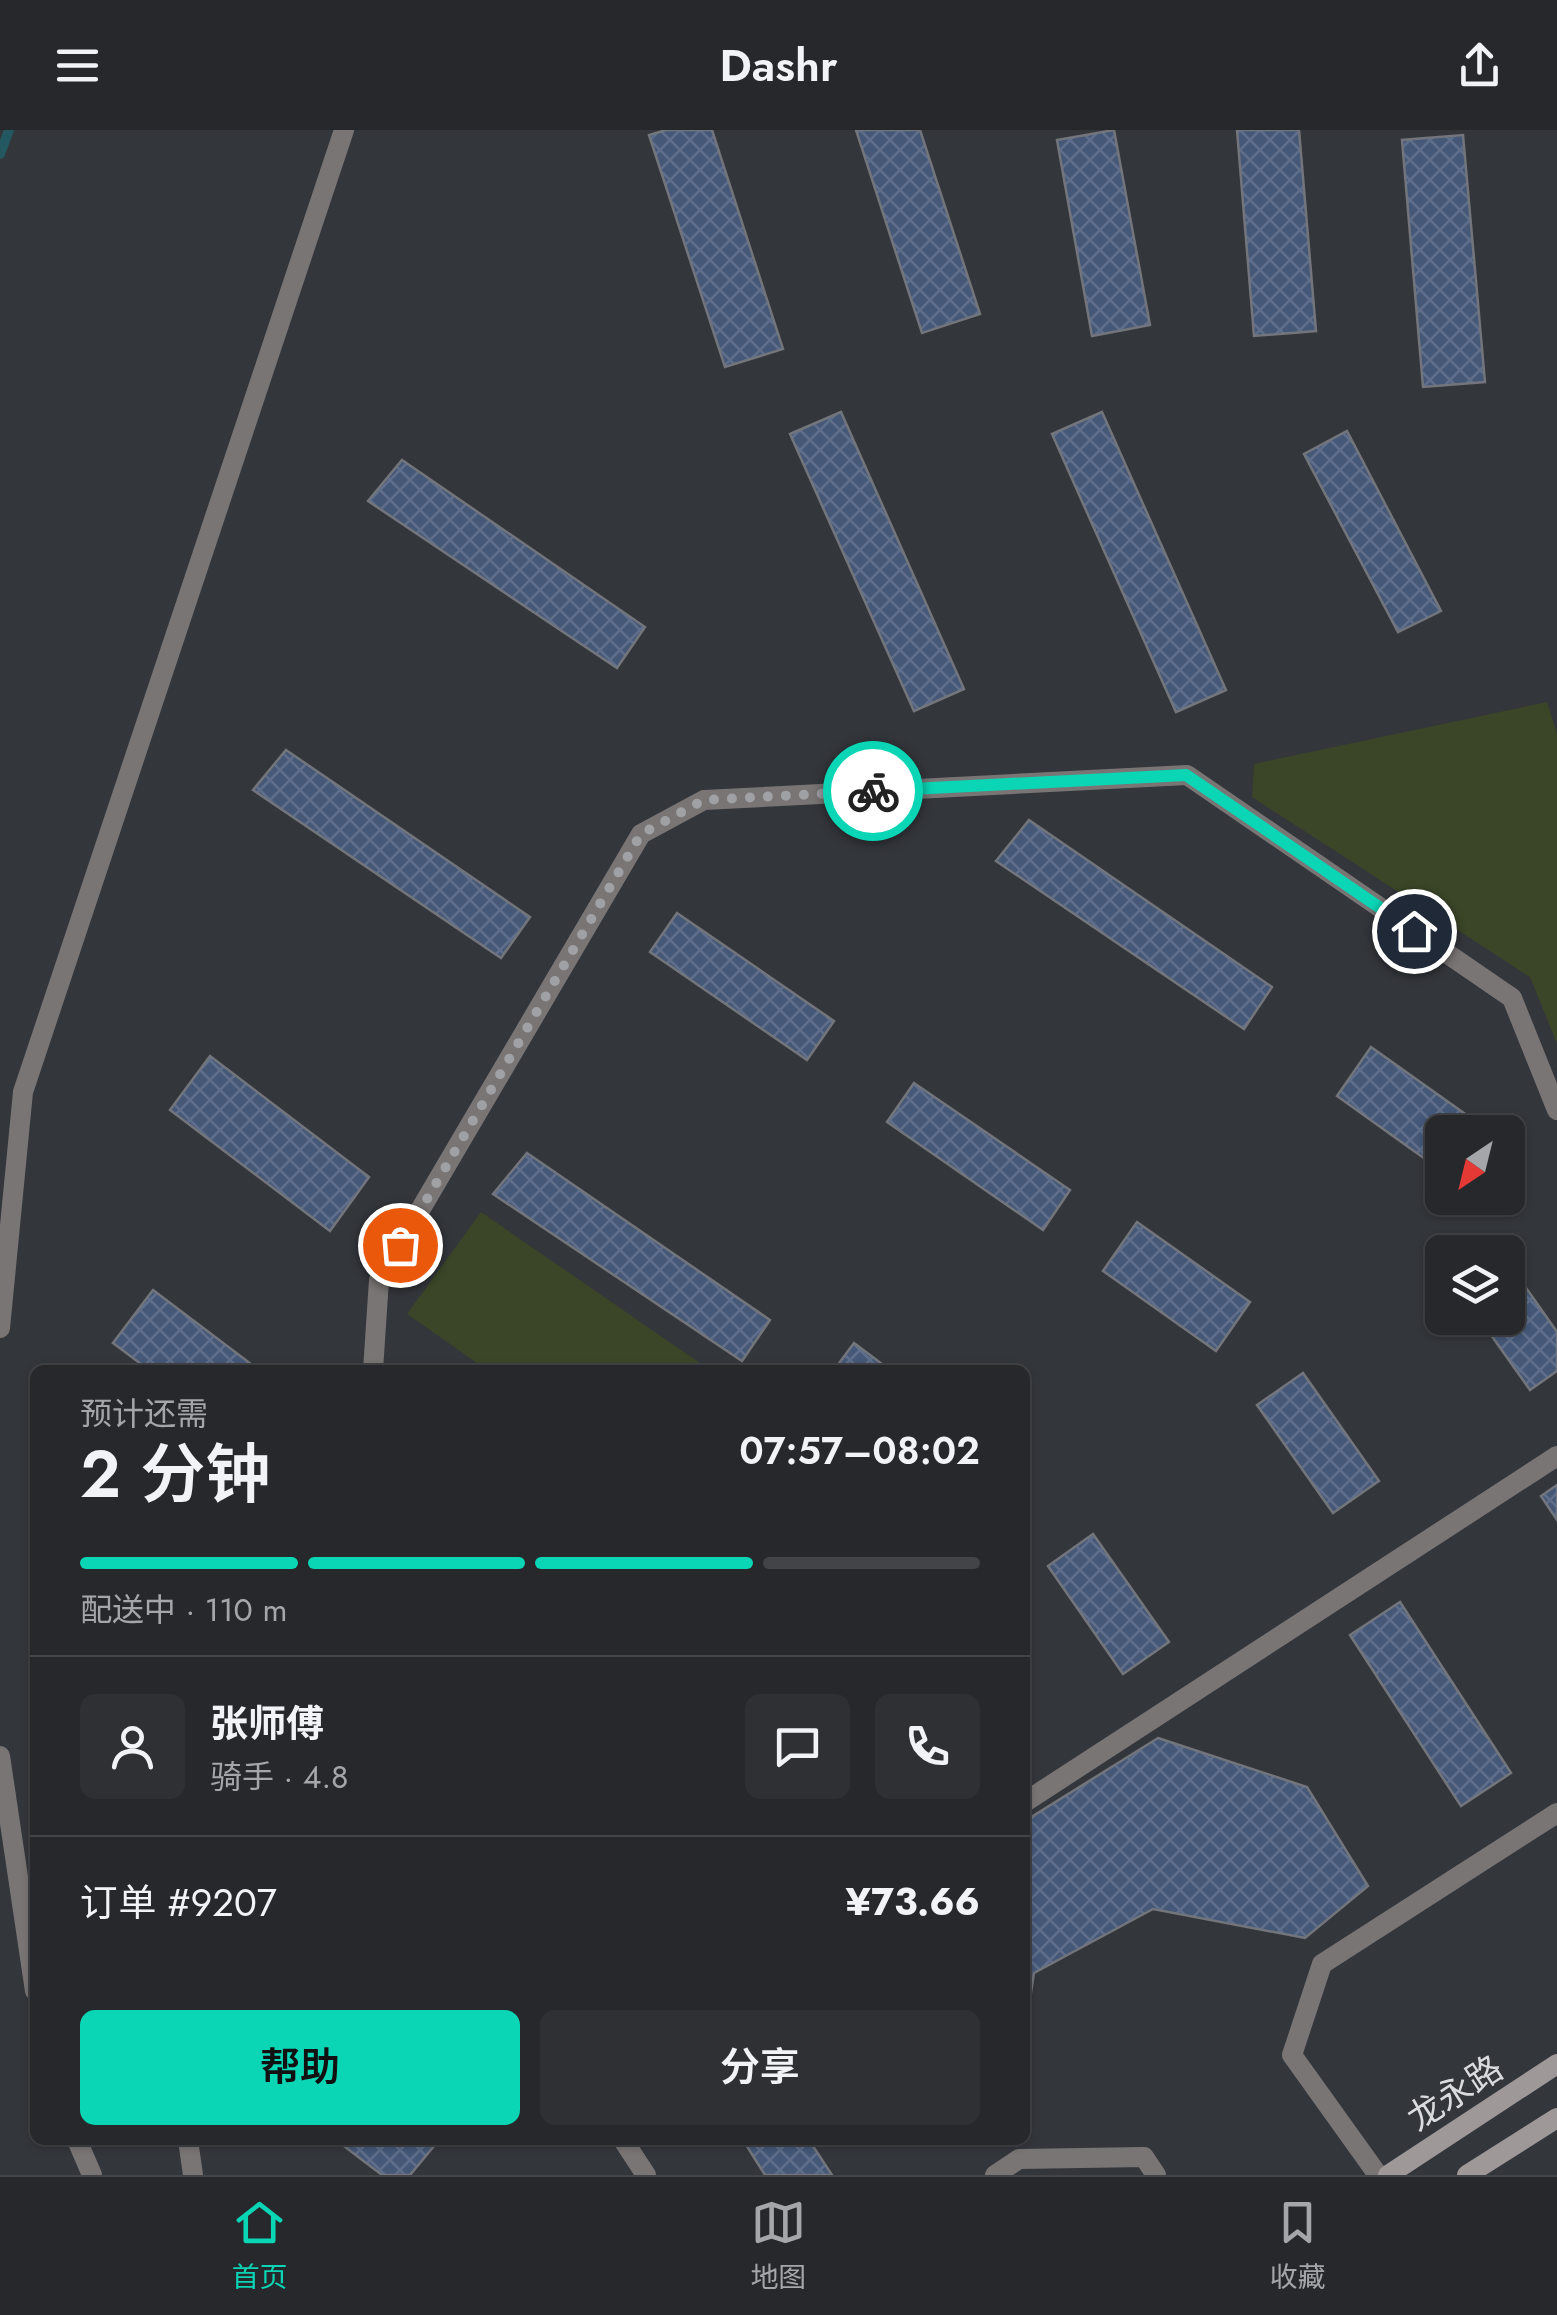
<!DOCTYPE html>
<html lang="zh">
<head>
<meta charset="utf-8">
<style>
  body { margin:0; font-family:Jost,"Noto Sans SC",sans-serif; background:#2e3034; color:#f1f3f6; height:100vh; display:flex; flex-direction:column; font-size:38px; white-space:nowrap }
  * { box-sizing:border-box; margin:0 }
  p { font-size:32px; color:#a4a6a9 }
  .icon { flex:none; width:55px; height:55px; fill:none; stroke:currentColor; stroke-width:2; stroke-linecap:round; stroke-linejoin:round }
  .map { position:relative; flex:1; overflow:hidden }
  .panel { position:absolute; left:30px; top:1235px; width:1000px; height:780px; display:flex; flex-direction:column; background:#26282c; border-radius:15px; box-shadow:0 2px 8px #0004,0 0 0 2px #424448 }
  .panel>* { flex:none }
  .needle { width:65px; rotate:215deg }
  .tools { position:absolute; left:1425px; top:985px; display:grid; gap:20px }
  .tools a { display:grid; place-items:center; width:100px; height:100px; border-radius:15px; background:#26282c; box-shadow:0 2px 8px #0004,0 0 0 2px #424448; font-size:50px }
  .pin { position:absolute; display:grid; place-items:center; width:85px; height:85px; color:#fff; margin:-42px; border:5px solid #fff; border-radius:50%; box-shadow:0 2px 10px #0007 }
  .courier { position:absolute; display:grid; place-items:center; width:100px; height:100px; margin:-50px; border:8px solid #0ad5b5; border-radius:50%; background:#fff; color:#222; box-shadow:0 2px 12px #0007 }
  .headline em { font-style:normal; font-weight:600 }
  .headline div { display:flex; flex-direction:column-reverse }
  .headline { display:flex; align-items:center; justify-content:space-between; height:170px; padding:0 50px }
  h1 { font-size:65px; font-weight:600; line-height:75px }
  .bar { display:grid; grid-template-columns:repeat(4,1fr); gap:15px 10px; align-content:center; height:120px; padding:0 50px }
  .bar i { height:12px; border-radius:8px; background:#424448 }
  .bar .active { background:#0ad5b5 }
  .bar p { grid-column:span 4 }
  .line { display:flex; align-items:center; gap:25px; padding:0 50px; border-top:2px solid #424448 }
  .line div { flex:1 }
  .round { display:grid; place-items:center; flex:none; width:105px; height:105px; border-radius:15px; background:#2e3034 }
  .button { display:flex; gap:20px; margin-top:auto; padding:20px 50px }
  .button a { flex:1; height:115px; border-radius:15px; background:#0ad5b5; color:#111; font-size:40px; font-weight:600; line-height:115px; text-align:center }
  .button a+a { background:#2e3034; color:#f1f3f6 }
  header { display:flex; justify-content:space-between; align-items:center; height:130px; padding:0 50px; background:#26282c; font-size:45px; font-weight:600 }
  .tab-bar { display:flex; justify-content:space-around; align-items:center; height:140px; border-top:2px solid #424448; background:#26282c; font-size:28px; color:#a4a6a9 }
  .tab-bar a { display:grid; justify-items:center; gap:5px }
  .tab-bar .active { color:#0ad5b5 }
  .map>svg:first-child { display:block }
  .green { fill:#3b4628 }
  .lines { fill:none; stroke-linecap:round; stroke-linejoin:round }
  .stream { stroke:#235861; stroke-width:10 }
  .building { fill:url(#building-cross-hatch); stroke:#72757b; stroke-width:2.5 }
  .minor { stroke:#797575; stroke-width:20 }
  .secondary { stroke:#9e9899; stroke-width:20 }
  .done { stroke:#9fa1a5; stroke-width:10; stroke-dasharray:0 18 }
  .route { stroke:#0ad5b5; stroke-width:12 }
  .labels { text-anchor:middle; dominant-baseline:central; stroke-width:9; stroke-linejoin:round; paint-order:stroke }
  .street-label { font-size:35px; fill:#d9dbde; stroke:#33363b }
</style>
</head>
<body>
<header><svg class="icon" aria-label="menu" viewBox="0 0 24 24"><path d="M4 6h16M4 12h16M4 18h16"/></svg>Dashr<svg class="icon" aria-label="share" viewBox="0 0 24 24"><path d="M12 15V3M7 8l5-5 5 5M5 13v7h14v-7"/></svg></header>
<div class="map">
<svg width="1557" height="2045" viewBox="0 0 1557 2045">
  <defs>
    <pattern id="building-cross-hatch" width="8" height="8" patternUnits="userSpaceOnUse" patternTransform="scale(2.5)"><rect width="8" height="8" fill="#455878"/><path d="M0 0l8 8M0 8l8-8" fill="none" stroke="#5f6f8b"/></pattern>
  </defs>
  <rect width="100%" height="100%" fill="#33363b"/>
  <g class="green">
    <path d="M1547 572 1557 604V914L1530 847 1252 667 1254 634Z"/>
    <path d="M481 1082 710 1240H487L407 1184Z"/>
  </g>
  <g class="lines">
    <path class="stream" d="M0 24 9 0"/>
  </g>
  <g class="building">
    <path d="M666 0H712L783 219 725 237 649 5Z"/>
    <path d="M856 0H920L980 184 922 203Z"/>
    <path d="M1114 0 1150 195 1092 206 1057 10Z"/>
    <path d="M1237 0H1299L1316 201 1254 206Z"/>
    <path d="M1463 5 1485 252 1423 257 1402 10Z"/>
    <path d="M841 282 964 559 914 581 790 304Z"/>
    <path d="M1102 282 1226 560 1176 582 1052 304Z"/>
    <path d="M1347 301 1441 481 1398 502 1304 324Z"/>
    <path d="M402 330 645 497 617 538 368 371Z"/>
    <path d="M286 620 530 787 501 828 253 660Z"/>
    <path d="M1029 690 1272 857 1244 899 996 731Z"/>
    <path d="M677 783 834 891 807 930 650 822Z"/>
    <path d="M1371 917 1485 998 1482 1002H1442V1041L1337 966Z"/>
    <path d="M210 926 369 1047 330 1101 170 980Z"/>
    <path d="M914 953 1070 1060 1043 1100 887 992Z"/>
    <path d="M527 1023 770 1190 742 1231 493 1064Z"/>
    <path d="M1137 1092 1250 1172 1216 1221 1103 1141Z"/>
    <path d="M1508 1132 1557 1202V1241L1530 1260 1479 1188H1508Z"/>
    <path d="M153 1160 259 1240H149L113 1213Z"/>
    <path d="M854 1213 890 1240H834Z"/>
    <path d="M1303 1243 1379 1351 1333 1383 1257 1275Z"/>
    <path d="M1557 1355V1390L1541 1366Z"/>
    <path d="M1093 1404 1169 1512 1123 1544 1048 1436Z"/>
    <path d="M1400 1472 1511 1643 1461 1676 1350 1505Z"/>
    <path d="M1158 1608 1307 1657 1368 1756 1305 1808 1153 1779 1034 1843 1025 1901V1691Z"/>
    <path d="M336 2010H439L410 2045H382Z"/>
    <path d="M743 2010H809L832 2045H765Z"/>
  </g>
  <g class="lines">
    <g class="minor">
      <path d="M0 1198 23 962 344 0"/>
      <path d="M373 1240 379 1150 641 704 704 670 1187 645 1512 868 1557 980"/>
      <path d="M0 1626 35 1861"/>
      <path d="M1025 1672 1557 1326"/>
      <path d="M77 2010 92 2045"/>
      <path d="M188 2010 193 2045"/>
      <path d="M623 2010 646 2045"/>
      <path d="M995 2045 1019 2029 1144 2027 1156 2045"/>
      <path d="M1378 2045 1292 1925 1322 1834 1557 1683"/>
    </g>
    <g class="secondary">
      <path d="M1388 2045 1557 1934"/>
      <path d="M1467 2045 1557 1988"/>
    </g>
  </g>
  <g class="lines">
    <path class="done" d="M400 1115 641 704 704 670 873 661"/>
    <path class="route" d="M873 661 1186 645 1414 801"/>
  </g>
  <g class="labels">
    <g class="street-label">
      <text transform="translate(1455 1963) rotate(-33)">龙永路</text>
    </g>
  </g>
</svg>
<div class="tools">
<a><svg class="needle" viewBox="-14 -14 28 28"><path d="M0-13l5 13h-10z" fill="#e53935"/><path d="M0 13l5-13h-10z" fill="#a4a6a9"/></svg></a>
<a><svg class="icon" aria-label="layers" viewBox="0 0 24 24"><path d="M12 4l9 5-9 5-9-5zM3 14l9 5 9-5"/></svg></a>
</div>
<div class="pin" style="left:400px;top:1115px;background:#ea580c"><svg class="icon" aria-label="bag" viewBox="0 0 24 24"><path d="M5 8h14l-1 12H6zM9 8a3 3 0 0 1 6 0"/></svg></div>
<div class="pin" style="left:1414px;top:801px;background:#1f2937"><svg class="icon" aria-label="home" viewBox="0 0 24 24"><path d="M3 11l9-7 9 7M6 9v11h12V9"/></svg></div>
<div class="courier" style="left:873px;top:661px"><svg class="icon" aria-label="bike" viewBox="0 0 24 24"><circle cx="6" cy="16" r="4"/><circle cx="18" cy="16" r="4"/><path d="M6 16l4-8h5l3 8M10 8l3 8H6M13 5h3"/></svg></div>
<section class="panel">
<div class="headline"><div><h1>2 分钟</h1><p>预计还需</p></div><em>07:57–08:02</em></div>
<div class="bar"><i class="active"></i><i class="active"></i><i class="active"></i><i></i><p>配送中 · 110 m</p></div>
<div class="line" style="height:180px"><a class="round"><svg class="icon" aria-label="person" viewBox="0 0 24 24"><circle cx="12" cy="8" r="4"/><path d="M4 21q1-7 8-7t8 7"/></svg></a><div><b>张师傅</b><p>骑手 · 4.8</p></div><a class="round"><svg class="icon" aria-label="chat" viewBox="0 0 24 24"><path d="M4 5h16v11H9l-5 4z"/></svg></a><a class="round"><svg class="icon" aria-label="phone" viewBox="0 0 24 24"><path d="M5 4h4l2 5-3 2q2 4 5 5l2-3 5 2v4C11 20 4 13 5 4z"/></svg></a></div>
<div class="line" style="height:130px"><div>订单 #9207</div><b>¥73.66</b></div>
<div class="button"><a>帮助</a><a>分享</a></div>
</section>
</div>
<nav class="tab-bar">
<a class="active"><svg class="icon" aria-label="home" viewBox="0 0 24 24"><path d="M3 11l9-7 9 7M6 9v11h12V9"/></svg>首页</a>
<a><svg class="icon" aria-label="map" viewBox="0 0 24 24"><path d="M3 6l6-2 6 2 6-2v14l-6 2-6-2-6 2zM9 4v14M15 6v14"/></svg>地图</a>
<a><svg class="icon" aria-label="saved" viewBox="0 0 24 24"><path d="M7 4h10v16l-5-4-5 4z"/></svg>收藏</a>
</nav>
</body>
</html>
